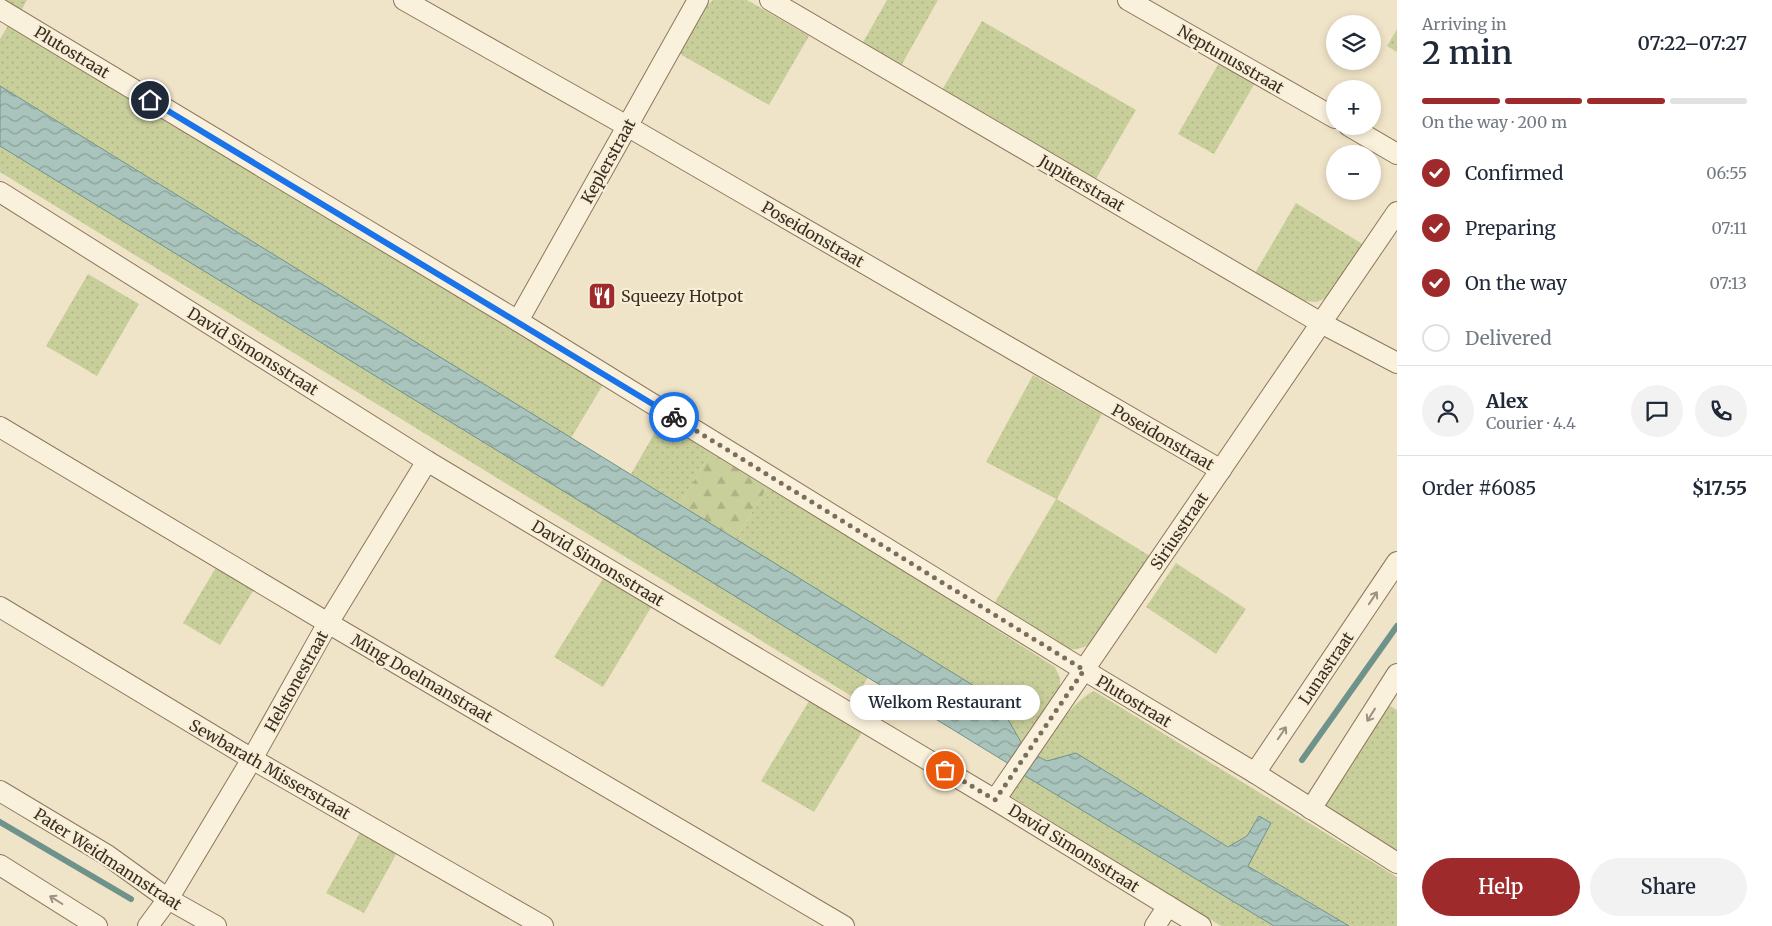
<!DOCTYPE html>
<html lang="en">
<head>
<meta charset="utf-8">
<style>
  body { margin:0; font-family:Merriweather,serif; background:#f2f2f3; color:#1f2937; height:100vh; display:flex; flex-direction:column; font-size:19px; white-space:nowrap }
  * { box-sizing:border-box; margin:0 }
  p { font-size:16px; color:#747a83 }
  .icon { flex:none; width:28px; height:28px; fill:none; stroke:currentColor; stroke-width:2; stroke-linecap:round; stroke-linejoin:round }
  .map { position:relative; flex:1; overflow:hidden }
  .drawer { display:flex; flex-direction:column; background:#fff; width:375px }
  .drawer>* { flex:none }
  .tools { position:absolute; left:1326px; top:15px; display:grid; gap:10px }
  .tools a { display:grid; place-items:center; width:55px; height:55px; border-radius:50%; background:#fff; box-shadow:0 2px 8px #0003; font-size:25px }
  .pin { position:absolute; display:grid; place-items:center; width:42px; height:42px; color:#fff; margin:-21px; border:2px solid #fff; border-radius:50%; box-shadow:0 1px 5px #0007 }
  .courier { position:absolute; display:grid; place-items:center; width:50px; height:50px; margin:-25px; border:4px solid #1a73e8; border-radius:50%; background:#fff; color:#222; box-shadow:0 1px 6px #0007 }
  .bubble { position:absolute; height:35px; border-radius:18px; background:#fff; box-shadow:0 2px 8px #0003; font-size:16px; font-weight:600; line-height:35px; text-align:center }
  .headline em { font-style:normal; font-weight:600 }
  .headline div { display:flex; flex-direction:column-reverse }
  .headline { display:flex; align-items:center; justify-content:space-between; height:85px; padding:0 25px }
  h1 { font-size:32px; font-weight:600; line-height:38px }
  .bar { display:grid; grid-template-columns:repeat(4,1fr); gap:8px 5px; align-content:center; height:60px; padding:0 25px }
  .bar i { height:6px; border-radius:4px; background:#e0e1e3 }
  .bar .active { background:#9e2a2b }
  .bar p { grid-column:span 4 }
  .line { display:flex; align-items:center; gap:12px; padding:0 25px; border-top:1px solid #e0e1e3 }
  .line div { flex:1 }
  .round { display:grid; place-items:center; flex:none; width:52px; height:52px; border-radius:26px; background:#f2f2f3 }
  ol { padding:0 25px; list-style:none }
  li { display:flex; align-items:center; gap:15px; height:55px }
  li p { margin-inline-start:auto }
  li .icon { padding:5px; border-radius:50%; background:#9e2a2b; color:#fff; stroke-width:4 }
  li:last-child { color:#747a83 }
  li i { width:28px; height:28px; border:2px solid #e0e1e3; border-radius:50% }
  .action { display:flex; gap:10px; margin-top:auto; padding:10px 25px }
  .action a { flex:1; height:58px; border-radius:30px; background:#9e2a2b; color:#fff; font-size:20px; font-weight:600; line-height:58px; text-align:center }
  .action a+a { background:#f2f2f3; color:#1f2937 }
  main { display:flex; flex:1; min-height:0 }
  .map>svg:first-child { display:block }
  .grass { fill:url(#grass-dots) }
  .forest { fill:url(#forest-firs) }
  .water { fill:url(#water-waves); stroke:#6f938a }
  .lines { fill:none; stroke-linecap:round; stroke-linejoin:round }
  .stream { stroke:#6f938a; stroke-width:6 }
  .minor-casing { stroke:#8d765c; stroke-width:22 }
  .minor { stroke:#faf1dc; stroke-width:20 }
  .oneway { stroke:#9c907e }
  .done { stroke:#7c6e5b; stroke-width:5; stroke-dasharray:0 9 }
  .route { stroke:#1a73e8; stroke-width:6 }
  .labels { text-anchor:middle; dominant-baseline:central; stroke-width:4.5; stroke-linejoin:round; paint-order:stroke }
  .street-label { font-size:16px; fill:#3d2e20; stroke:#f7eed8 }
  .poi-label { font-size:16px; fill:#3d2e20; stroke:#f7eed8; text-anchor:start }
</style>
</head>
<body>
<main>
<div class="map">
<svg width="1397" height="926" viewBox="0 0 1397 926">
  <defs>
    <pattern id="grass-dots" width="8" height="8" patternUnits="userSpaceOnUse" patternTransform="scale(1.25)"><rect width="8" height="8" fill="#c9cf9b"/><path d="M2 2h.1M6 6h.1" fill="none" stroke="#aeb285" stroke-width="1.8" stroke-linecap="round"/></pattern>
    <pattern id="forest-firs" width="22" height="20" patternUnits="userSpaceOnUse" patternTransform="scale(1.25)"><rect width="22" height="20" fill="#c9cf9b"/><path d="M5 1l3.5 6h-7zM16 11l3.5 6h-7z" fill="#aeb285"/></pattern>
    <pattern id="water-waves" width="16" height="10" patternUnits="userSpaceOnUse" patternTransform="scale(1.25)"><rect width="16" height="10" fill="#a9c4bc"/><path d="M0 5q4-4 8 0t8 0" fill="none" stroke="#8ba098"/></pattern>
  </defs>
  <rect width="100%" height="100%" fill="#f0e4c8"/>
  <g class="grass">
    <path d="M3 0H27L21 11Z"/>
    <path d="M713 0H747L809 36 769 105 680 54 703 9Z"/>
    <path d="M887 0H938L901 66 862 44Z"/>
    <path d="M982 21 1136 110 1096 179 942 90Z"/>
    <path d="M9 24 604 383 571 438 0 86V39Z"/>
    <path d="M1397 29V52L1387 46Z"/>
    <path d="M1219 63 1255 83 1214 154 1178 134Z"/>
    <path d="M0 145 868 677 856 699 0 172Z"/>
    <path d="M1296 203 1364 245 1330 296 1317 302 1304 301 1255 273Z"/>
    <path d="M88 274 139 304 97 376 46 346Z"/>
    <path d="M1033 375 1102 414 1057 499 1150 556 1094 641C1084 649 1076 650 1064 649L994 604 1056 499 986 462Z"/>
    <path d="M662 420 711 452 680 505 631 474Z"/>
    <path d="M769 485 1055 667 1060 678V689L1022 744 735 539Z"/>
    <path d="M1176 563 1246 609 1216 654 1146 607Z"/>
    <path d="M218 564 256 586 220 645 183 623Z"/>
    <path d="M604 577 652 606 603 687 554 657Z"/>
    <path d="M1094 691 1397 877V926H1349L1248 865 1271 823 1259 816 1247 836 1229 847 1076 753 1047 761 1035 755C1052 735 1071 702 1094 691Z"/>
    <path d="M809 701 862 732 814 812 761 781Z"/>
    <path d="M1388 705 1397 710V852L1324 806Z"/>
    <path d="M1022 774 1274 926H1221L1010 796Z"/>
    <path d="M362 829 399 849 364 913 326 893Z"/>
  </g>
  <path class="forest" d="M711 452 769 485 735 539 680 505Z"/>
  <g class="water">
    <path d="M0 86 997 700 1022 744 1009 764 0 146Z"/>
    <path d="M1076 753 1228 847 1247 836 1259 816 1271 823 1248 866 1349 926H1274L1022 774 1035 755 1047 761Z"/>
  </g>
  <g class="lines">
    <g class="stream">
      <path d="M1302 760 1397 626"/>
      <path d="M0 822 131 899"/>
    </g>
    <g class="minor-casing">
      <g id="minor">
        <path d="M404 0 627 126 1221 470"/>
        <path d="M770 0 1321 323 1397 363"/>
        <path d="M1128 0 1335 118"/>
        <path d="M0 9 518 321 1084 670 1255 773 1397 863"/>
        <path d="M1349 126 1397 154"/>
        <path d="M0 192 427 461 995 800 1201 926"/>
        <path d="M518 321 698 0"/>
        <path d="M0 427 328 623 844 926"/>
        <path d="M0 607 252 759 543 926"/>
        <path d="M1255 773 1397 562"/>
        <path d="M0 791 107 855 168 899 216 926"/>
        <path d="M995 800 1397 212"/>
        <path d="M1311 809 1397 674"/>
        <path d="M0 865 97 926"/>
        <path d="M148 926 168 899 252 759 328 623 427 461"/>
        <path d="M1155 926 1168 906"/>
      </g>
    </g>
    <use href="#minor" class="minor"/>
  </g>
  <defs><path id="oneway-shaft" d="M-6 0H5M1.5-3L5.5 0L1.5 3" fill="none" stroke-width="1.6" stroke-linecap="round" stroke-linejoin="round" transform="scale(1.25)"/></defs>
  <g class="oneway">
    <use href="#oneway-shaft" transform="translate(1373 598) rotate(-56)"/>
    <use href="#oneway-shaft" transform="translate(1371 715) rotate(122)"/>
    <use href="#oneway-shaft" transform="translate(1282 733) rotate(-56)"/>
    <use href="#oneway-shaft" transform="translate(56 900) rotate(-148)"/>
  </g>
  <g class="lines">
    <path class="done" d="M674 417 1084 670 995 800 945 770"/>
    <path class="route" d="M150 100 674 417"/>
  </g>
  <defs>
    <g id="restaurant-square" transform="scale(1.4375)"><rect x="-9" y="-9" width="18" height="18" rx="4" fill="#9e2a2b" stroke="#f7eed8"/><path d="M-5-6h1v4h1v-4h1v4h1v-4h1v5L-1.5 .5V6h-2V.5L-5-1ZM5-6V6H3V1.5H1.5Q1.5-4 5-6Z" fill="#fff"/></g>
  </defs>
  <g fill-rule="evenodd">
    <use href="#restaurant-square" x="602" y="296"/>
  </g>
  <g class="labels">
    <g class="street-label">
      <text transform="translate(72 52) rotate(31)">Plutostraat</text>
      <text transform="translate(1231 59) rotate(30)">Neptunusstraat</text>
      <text transform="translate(608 161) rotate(-61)">Keplerstraat</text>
      <text transform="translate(1082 183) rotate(30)">Jupiterstraat</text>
      <text transform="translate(813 234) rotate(30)">Poseidonstraat</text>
      <text transform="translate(253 351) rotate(32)">David Simonsstraat</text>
      <text transform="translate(1163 437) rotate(30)">Poseidonstraat</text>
      <text transform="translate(1179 531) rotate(-56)">Siriusstraat</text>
      <text transform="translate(598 563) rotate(31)">David Simonsstraat</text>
      <text transform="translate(1326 668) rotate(-56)">Lunastraat</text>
      <text transform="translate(422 678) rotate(30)">Ming Doelmanstraat</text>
      <text transform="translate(296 681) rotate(-61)">Helstonestraat</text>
      <text transform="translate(1134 701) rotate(31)">Plutostraat</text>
      <text transform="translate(270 769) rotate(30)">Sewbarath Misserstraat</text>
      <text transform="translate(1074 848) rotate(32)">David Simonsstraat</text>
      <text transform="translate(108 859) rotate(33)">Pater Weidmannstraat</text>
    </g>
    <g class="poi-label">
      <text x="621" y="296">Squeezy Hotpot</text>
    </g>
  </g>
</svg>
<div class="tools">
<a><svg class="icon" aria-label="layers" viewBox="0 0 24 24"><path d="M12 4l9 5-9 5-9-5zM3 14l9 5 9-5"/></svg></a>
<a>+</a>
<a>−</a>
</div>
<div class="pin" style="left:945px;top:770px;background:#ea580c"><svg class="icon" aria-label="bag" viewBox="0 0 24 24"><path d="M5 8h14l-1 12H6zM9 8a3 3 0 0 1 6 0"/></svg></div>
<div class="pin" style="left:150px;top:100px;background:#1f2937"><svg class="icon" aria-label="home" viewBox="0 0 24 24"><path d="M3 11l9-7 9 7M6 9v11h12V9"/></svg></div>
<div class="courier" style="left:674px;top:417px"><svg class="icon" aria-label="bike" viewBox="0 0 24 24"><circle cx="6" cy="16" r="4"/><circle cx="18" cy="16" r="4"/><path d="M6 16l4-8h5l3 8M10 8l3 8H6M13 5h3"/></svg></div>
<div class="bubble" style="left:850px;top:685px;width:190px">Welkom Restaurant</div>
</div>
<section class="drawer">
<div class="headline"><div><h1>2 min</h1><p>Arriving in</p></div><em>07:22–07:27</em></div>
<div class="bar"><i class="active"></i><i class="active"></i><i class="active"></i><i></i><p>On the way · 200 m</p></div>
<ol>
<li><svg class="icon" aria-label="check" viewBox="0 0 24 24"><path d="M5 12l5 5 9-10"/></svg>Confirmed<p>06:55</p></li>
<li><svg class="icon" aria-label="check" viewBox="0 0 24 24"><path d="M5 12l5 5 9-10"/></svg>Preparing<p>07:11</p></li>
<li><svg class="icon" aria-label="check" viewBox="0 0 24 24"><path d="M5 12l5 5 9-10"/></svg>On the way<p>07:13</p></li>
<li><i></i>Delivered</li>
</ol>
<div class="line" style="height:90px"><a class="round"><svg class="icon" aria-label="person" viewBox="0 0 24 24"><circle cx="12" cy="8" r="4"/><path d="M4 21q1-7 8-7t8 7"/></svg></a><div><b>Alex</b><p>Courier · 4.4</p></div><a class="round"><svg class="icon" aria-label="chat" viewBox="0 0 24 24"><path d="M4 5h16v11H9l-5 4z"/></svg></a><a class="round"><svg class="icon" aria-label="phone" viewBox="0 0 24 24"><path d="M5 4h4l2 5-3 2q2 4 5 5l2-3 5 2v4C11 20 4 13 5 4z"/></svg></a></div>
<div class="line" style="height:65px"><div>Order #6085</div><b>$17.55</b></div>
<div class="action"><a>Help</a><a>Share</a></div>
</section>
</main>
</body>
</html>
